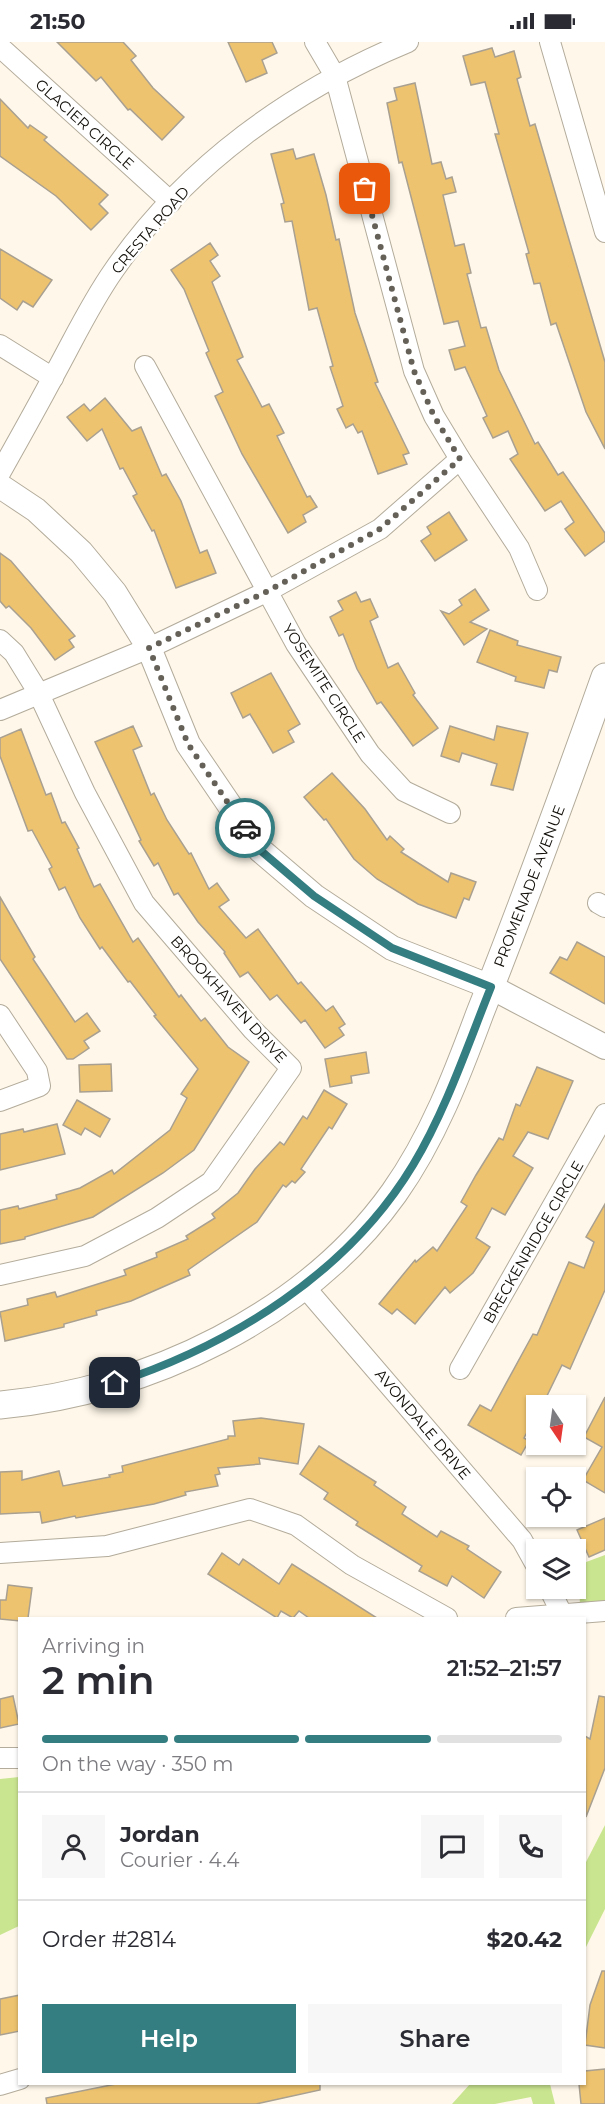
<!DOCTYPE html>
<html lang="en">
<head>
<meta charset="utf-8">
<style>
  body { margin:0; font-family:Montserrat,sans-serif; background:#f7f7f7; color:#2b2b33; height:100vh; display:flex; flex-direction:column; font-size:22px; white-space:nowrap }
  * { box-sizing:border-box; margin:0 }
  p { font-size:20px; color:#7c7c81 }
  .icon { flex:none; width:33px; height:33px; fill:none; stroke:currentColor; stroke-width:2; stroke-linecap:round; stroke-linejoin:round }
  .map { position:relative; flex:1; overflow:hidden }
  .drawer { position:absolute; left:18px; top:1575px; width:568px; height:468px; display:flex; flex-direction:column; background:#fff; border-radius:0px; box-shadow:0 2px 4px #0004 }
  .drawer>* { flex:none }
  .needle { width:39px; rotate:167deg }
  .buttons { position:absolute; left:526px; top:1353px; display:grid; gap:12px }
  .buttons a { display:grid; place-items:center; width:60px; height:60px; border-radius:0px; background:#fff; box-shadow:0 2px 4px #0004; font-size:30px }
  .pin { position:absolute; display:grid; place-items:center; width:51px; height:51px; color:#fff; margin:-26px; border-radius:12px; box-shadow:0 3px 9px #0006 }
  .courier { position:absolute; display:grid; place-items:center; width:60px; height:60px; margin:-30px; border:4px solid #347d81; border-radius:50%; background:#fff; color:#222; box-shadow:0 2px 8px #0007 }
  .overview em { font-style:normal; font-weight:600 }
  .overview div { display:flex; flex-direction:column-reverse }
  .overview { display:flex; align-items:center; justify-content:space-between; height:102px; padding:0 24px }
  h1 { font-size:39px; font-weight:600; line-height:45px }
  .bar { display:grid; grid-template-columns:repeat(4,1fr); gap:9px 6px; align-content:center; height:72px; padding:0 24px }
  .bar i { height:8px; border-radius:4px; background:#e1e1e2 }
  .bar .current { background:#347d81 }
  .bar p { grid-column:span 4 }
  .line { display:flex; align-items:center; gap:15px; padding:0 24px; border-top:2px solid #e1e1e2 }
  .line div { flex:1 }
  .round { display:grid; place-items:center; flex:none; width:63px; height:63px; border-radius:0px; background:#f7f7f7 }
  .button { display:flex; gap:12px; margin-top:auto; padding:12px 24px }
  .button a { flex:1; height:69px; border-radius:0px; background:#347d81; color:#fff; font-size:24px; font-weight:600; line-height:69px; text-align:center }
  .button a+a { background:#f7f7f7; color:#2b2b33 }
  .status { display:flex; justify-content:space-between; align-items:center; height:42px; padding:0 30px; background:#fff; direction:ltr }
  .status svg { height:16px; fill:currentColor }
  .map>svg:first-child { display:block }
  .green { fill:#cae590 }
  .building { fill:#edc36f; stroke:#a9a091; stroke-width:1.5 }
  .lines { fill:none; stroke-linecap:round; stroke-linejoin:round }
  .minor-casing { stroke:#b3ab9b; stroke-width:22 }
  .tertiary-casing { stroke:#b3ab9b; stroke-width:26 }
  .secondary-casing { stroke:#b3ab9b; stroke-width:29 }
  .minor { stroke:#fff; stroke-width:20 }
  .tertiary { stroke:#fff; stroke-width:24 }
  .secondary { stroke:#fff; stroke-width:27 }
  .done { stroke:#656158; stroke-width:6; stroke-dasharray:0 10.8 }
  .route { stroke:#347d81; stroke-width:8 }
  .labels { text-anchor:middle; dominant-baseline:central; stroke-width:5; stroke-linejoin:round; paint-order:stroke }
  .street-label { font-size:15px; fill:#120f09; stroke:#fff }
</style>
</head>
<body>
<div class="status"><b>21:50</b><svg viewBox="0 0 49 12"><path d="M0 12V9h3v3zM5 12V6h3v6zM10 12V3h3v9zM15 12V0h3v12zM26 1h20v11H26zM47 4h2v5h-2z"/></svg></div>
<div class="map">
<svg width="605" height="2062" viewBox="0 0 605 2062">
  <rect width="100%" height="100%" fill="#fff8ea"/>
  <g class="green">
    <path d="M605 1513V1559L580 1563 578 1523Z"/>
    <path d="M19 1735V1884L0 1893V1737Z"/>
    <path d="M605 1783V1867L585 1907V1822Z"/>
    <path d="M470 2042H550L555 2062H533L531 2055 495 2062H452Z"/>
  </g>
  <g class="building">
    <path d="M57 0H123L136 14 131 18 153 46 184 75 162 98 130 67 128 68 101 35 96 39Z"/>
    <path d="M228 0H272L277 11 262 18 267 31 246 40Z"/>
    <path d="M492 6 495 15 514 9 521 35 517 37 530 84 535 82 605 320V407L586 370 556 281 551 283 540 241 534 242 526 212 529 211 495 92H499L485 40 471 43 463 14Z"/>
    <path d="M415 41 432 122 441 120 446 137 452 135 456 150 443 153 455 204 464 202 471 231 467 232 481 286 486 285 499 328 535 402 538 400 558 433 563 430 605 491V499L585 514 565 487 574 480 561 459 545 469 510 417 518 412 508 389 493 396 483 376 487 374 465 325 455 328 449 308 465 304 458 279 444 282 402 120 399 121 387 61 397 58 394 46Z"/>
    <path d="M0 57 28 86 30 83 47 95 44 98 108 153 99 162 108 171 91 188 56 154 0 114Z"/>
    <path d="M293 107 296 117 314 112 326 153 336 198 339 197 355 271 378 340 375 341 409 411 403 413 407 422 378 432 362 389 358 391 353 382 346 386 337 367 343 364 330 325 333 324 317 266 309 268 292 179 285 180 281 162 284 161 271 112Z"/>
    <path d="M210 201 218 213 210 219 220 234 212 240 243 315 237 318 262 365 269 362 284 391 277 394 307 455 310 454 317 465 303 473 306 480 288 491 242 412 215 354 223 350 206 311 209 309 184 247 171 228Z"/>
    <path d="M0 207 52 238 33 265 23 259 17 268 0 256Z"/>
    <path d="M105 356 132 389 141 385 162 434 166 432 181 459 200 511 207 508 216 531 176 546 154 488 152 489 133 454 137 452 123 426 120 427 102 387 87 399 67 375 84 362 90 369Z"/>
    <path d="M449 470 467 498 435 519 421 499 431 492 427 485Z"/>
    <path d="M0 511 11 519 75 594 69 598 74 605 55 618 31 586 9 564 6 566 0 559Z"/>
    <path d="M475 547 489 568 470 580 487 587 464 603 441 569 449 572 462 563 459 558Z"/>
    <path d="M356 550 361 560 370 557 378 575 370 579 388 626 398 621 415 651 413 653 438 686 413 704 381 660 377 662 357 627 343 592 339 594 330 575 343 568 338 559Z"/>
    <path d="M490 588 518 599 517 603 561 615 557 630 549 628 544 646 515 639 516 635 477 620Z"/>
    <path d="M271 631 300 682 288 689 294 700 273 711 250 672 243 676 231 651Z"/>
    <path d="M133 684 142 704 133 708 151 753 154 751 167 778 189 812 191 811 209 847 217 841 229 858 219 865 246 896 258 887 298 942 301 940 326 969 333 964 345 982 339 986 344 993 325 1006 305 978 301 981 277 953 270 958 248 930 240 935 224 911 225 910 198 880 178 851 174 853 158 821 154 824 139 799 141 798 95 700Z"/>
    <path d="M450 684 494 698 497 684 528 691 513 748 491 743 497 722 462 711 459 720 441 714Z"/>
    <path d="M21 687 46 753 51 751 62 781 65 780 79 806 77 807 94 845 100 842 133 900 138 896 179 955 181 953 201 979 205 976 228 1005 249 1020 194 1108 163 1131 93 1175 25 1195V1197L0 1202V1168L18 1164 19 1167 57 1157 56 1153 80 1146 112 1128 114 1132 170 1088 187 1056 181 1052 198 1027 154 974 156 973 130 939 128 940 102 905 100 907 80 876 65 845 59 848 49 827 52 825 32 788 28 789 0 714V696Z"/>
    <path d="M332 731 365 767 387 798 390 794 404 807 401 810 448 840 451 831 476 840 469 858 464 856 456 876 418 862 377 837 354 817 326 777 324 778 304 755Z"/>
    <path d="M0 855 35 915 33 917 75 980 87 971 100 989 84 999 89 1006 73 1017H67L0 917Z"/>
    <path d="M577 900 605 915V962L550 931 560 915 567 918Z"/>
    <path d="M366 1010 369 1031 351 1034 352 1041 330 1045 325 1017Z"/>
    <path d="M111 1022 112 1049 80 1050 79 1023Z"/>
    <path d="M537 1025 573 1039 548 1097 528 1090 513 1114 533 1126 505 1173 492 1166 476 1196 490 1205 473 1231 450 1251 445 1245 415 1282 397 1267 392 1272 379 1262 415 1218 416 1220 433 1205 437 1209 467 1164 461 1160 476 1133 499 1096 503 1098 516 1062 520 1064Z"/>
    <path d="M324 1048 347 1062 332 1087 329 1085 301 1127 305 1130 295 1141 292 1139 286 1145 283 1143 257 1180 188 1228 190 1233 131 1259 96 1269 97 1273 64 1282V1285L5 1299 0 1270 28 1263 27 1257 55 1250 57 1255 126 1233 124 1228 157 1215 156 1211 188 1197 186 1194 215 1176 212 1172 238 1151 255 1127 280 1100 284 1103 303 1074 307 1077Z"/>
    <path d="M77 1058 110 1077 100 1095 85 1086 81 1093 63 1083Z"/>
    <path d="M57 1082 65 1112 0 1128V1092L23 1087 24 1090Z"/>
    <path d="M605 1162V1248L570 1327 562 1323 542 1364H537V1372L524 1396 529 1399 521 1413 468 1383 480 1363 491 1369 533 1292 537 1293 569 1220 584 1226 594 1200 586 1195Z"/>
    <path d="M605 1355V1451L583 1438 602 1405 584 1395Z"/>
    <path d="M261 1376 304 1382 298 1422 259 1416 260 1422 218 1426 220 1432 215 1433 218 1444 185 1450 186 1453 154 1462 76 1476 75 1474 42 1481 40 1470 0 1472V1430L22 1429V1438L59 1429 63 1444 110 1435 109 1433 123 1430 122 1424 228 1397V1394H235L233 1379Z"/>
    <path d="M319 1404 376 1440 374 1443 406 1465 402 1472 437 1495 441 1489 469 1504 467 1507 501 1530 484 1556 452 1534 447 1544 419 1529 422 1524 356 1483 358 1480 324 1457 328 1451 300 1432Z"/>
    <path d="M605 1476V1508L589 1515 577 1488Z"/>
    <path d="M222 1511 239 1523 243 1517 279 1542 292 1522 377 1576H309L299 1569 293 1576 281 1569 277 1576 208 1532Z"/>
    <path d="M8 1543 32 1546 28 1576H20V1579L0 1577V1558H6Z"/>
    <path d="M13 1654 19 1682 0 1686V1657Z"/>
    <path d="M599 1654 605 1655V1726L586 1775 585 1694 590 1697Z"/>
    <path d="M602 1929H605V2006L585 2003 590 1963Z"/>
    <path d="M20 1953V1989L0 1993V1957Z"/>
    <path d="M605 2027V2062H581L579 2042H585V2029Z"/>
    <path d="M116 2042H320V2048L256 2062H47L46 2056Z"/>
  </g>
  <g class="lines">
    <g class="minor-casing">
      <g id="minor">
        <path d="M315 0 335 34 414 329 434 374 460 417 519 506 537 548"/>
        <path d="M550 0 605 190"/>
        <path d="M0 5 171 160"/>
        <path d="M0 303 53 336"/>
        <path d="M145 324 296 602 370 712 404 749 450 771"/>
        <path d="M0 431C18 399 36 367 53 335 73 299 90 262 114 228 186 124 292 48 408 0"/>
        <path d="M0 598 14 611 38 650 85 751 144 861 253 988 291 1026 211 1140 157 1176 85 1214 0 1233"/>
        <path d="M0 668 149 606 268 549 380 487 460 417"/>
        <path d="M598 861 605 865"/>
        <path d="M0 973 37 1029 40 1044 0 1059"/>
        <path d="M303 1243 522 1498 537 1525"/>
        <path d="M460 1327 605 1072"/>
        <path d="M0 1511 107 1504 250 1467 296 1483 352 1523 447 1576"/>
        <path d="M549 1546 564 1576"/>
        <path d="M516 1576 605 1569"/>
        <path d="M0 1716H20"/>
        <path d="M0 2043 20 2037"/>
      </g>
    </g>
    <g class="tertiary-casing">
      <path id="tertiary" d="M0 444 36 468 81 510 115 551 149 606 188 702 260 808 314 854 392 906 491 945 605 1005"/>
    </g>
    <g class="secondary-casing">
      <path id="secondary" d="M0 1363C147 1350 307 1273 394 1151 433 1096 457 1033 480 971 524 860 565 748 605 635"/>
    </g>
    <use href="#minor" class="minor"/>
    <use href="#tertiary" class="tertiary"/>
    <use href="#secondary" class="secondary"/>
  </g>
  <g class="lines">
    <path class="done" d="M245 786 188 702 149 606 268 549 380 487 460 417 434 374 414 329 365 147"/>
    <path class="route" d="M115 1341C231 1303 348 1231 413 1123 446 1068 467 1005 491 945L392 906 314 854 260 808 245 786"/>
  </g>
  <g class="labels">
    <g class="street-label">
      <text transform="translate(85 82) rotate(42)">GLACIER CIRCLE</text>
      <text transform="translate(150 188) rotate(-49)">CRESTA ROAD</text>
      <text transform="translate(324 641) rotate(57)">YOSEMITE CIRCLE</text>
      <text transform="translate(529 844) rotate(-69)">PROMENADE AVENUE</text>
      <text transform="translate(229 957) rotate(48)">BROOKHAVEN DRIVE</text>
      <text transform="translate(533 1200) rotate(-60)">BRECKENRIDGE CIRCLE</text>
      <text transform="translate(423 1382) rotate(50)">AVONDALE DRIVE</text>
    </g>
  </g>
</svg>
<div class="buttons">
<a><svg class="needle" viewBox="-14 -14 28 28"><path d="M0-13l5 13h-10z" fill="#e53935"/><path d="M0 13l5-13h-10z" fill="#7c7c81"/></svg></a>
<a><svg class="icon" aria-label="locate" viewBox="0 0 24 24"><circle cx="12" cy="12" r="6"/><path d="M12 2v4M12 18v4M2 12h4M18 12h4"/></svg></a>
<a><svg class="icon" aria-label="layers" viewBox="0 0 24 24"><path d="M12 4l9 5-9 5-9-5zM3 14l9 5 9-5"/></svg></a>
</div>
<div class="pin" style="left:365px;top:147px;background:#ea580c"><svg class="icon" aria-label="bag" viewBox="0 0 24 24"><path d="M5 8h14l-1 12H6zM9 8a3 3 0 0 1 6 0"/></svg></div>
<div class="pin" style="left:115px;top:1341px;background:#1f2937"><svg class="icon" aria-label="home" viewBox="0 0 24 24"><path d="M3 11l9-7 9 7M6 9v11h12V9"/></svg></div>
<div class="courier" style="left:245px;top:786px"><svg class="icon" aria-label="car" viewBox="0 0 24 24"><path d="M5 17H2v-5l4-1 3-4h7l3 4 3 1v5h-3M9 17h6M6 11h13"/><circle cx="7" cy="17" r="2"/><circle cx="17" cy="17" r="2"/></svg></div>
<section class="drawer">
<div class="overview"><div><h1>2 min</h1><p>Arriving in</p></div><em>21:52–21:57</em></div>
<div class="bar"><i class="current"></i><i class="current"></i><i class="current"></i><i></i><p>On the way · 350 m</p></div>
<div class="line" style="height:108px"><a class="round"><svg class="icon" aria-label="person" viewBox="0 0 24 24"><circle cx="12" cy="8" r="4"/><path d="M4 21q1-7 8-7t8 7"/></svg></a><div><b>Jordan</b><p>Courier · 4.4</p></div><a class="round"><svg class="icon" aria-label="chat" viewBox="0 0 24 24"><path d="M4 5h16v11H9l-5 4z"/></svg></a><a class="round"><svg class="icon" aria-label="phone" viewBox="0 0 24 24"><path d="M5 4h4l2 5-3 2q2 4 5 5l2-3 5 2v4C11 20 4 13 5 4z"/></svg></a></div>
<div class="line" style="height:78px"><div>Order #2814</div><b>$20.42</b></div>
<div class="button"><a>Help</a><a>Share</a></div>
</section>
</div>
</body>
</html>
